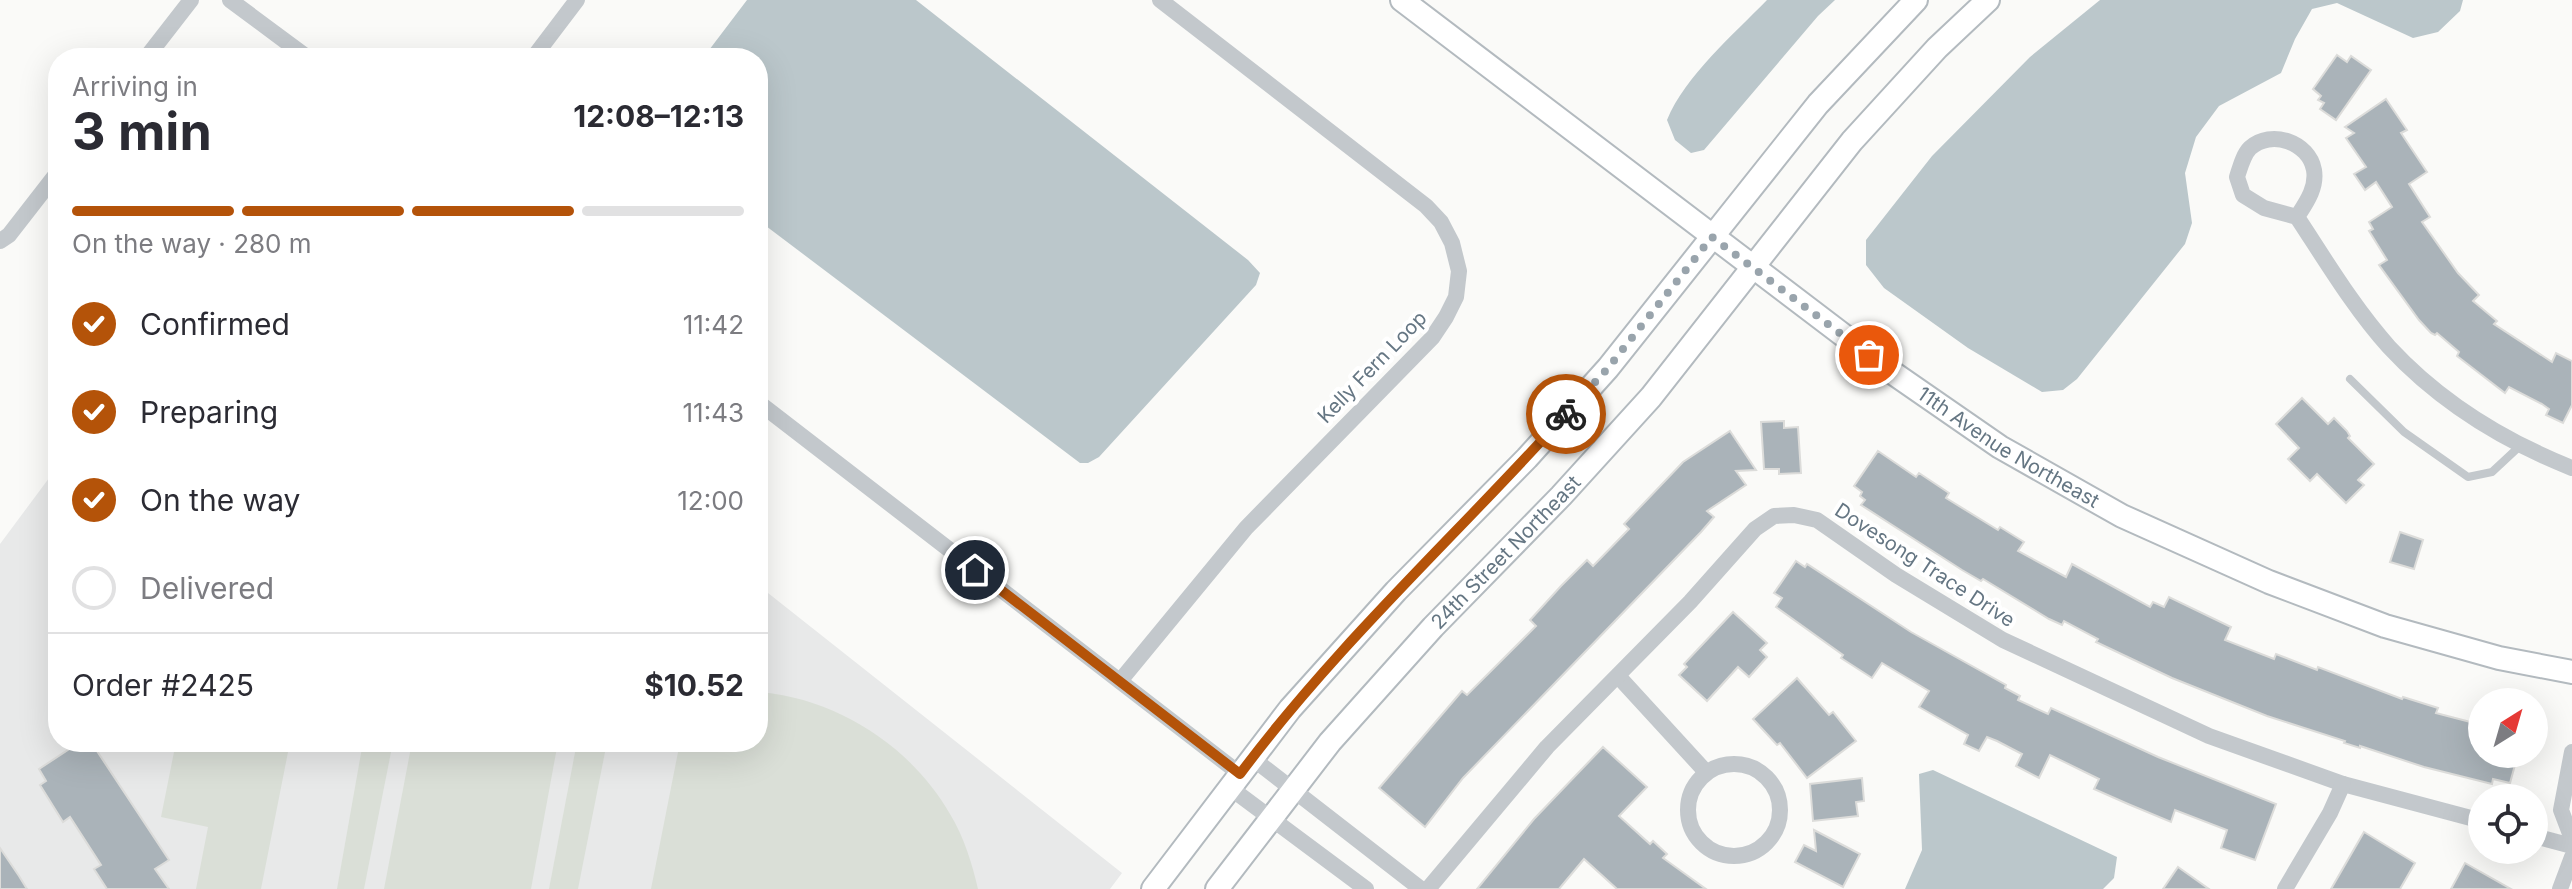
<!DOCTYPE html>
<html lang="en">
<head>
<meta charset="utf-8">
<style>
  body { margin:0; font-family:Inter,sans-serif; background:#f2f2f3; color:#2b2b33; height:100vh; display:flex; flex-direction:column; font-size:30px; white-space:nowrap }
  * { box-sizing:border-box; margin:0 }
  p { font-size:26px; color:#7c7c81 }
  .icon { flex:none; width:44px; height:44px; fill:none; stroke:currentColor; stroke-width:2; stroke-linecap:round; stroke-linejoin:round }
  .map { position:relative; flex:1; overflow:hidden }
  .sheet { position:absolute; left:48px; top:48px; width:720px; height:704px; display:flex; flex-direction:column; background:#fff; border-radius:32px; box-shadow:0 8px 32px #0002 }
  .sheet>* { flex:none }
  .needle { width:52px; rotate:37deg }
  .tools { position:absolute; left:2468px; top:688px; display:grid; gap:16px }
  .tools a { display:grid; place-items:center; width:80px; height:80px; border-radius:50%; background:#fff; box-shadow:0 8px 32px #0002; font-size:40px }
  .pin { position:absolute; display:grid; place-items:center; width:68px; height:68px; color:#fff; margin:-34px; border:4px solid #fff; border-radius:50%; box-shadow:0 2px 8px #0007 }
  .courier { position:absolute; display:grid; place-items:center; width:80px; height:80px; margin:-40px; border:6px solid #b45309; border-radius:50%; background:#fff; color:#222; box-shadow:0 2px 10px #0007 }
  .headline em { font-style:normal; font-weight:700 }
  .headline div { display:flex; flex-direction:column-reverse }
  .headline { display:flex; align-items:center; justify-content:space-between; height:136px; padding:0 24px }
  h1 { font-size:52px; font-weight:700; line-height:60px }
  .bar { display:grid; grid-template-columns:repeat(4,1fr); gap:12px 8px; align-content:center; height:96px; padding:0 24px }
  .bar i { height:10px; border-radius:6px; background:#e1e1e2 }
  .bar .current { background:#b45309 }
  .bar p { grid-column:span 4 }
  .line { display:flex; align-items:center; gap:20px; padding:0 24px; border-top:2px solid #e1e1e2 }
  .line div { flex:1 }
  ol { padding:0 24px; list-style:none }
  li { display:flex; align-items:center; gap:24px; height:88px }
  li p { margin-inline-start:auto }
  li .icon { padding:8px; border-radius:50%; background:#b45309; color:#fff; stroke-width:4 }
  li:last-child { color:#7c7c81 }
  li i { width:44px; height:44px; border:4px solid #e1e1e2; border-radius:50% }
  .map>svg:first-child { display:block }
  .built { fill:#e8e9e9 }
  .green { fill:#dadfd7 }
  .water { fill:#bbc7cb }
  .building { fill:#aab3b9; stroke:#dcdcda; stroke-width:2 }
  .lines { fill:none; stroke-linecap:round; stroke-linejoin:round }
  .secondary-casing { stroke:#b3babf; stroke-width:26 }
  .lane { stroke:#c3c8cc; stroke-width:8 }
  .street { stroke:#c3c8cc; stroke-width:16 }
  .secondary { stroke:#fff; stroke-width:22 }
  .done { stroke:#99a4ac; stroke-width:8; stroke-dasharray:0 14.4 }
  .route { stroke:#b45309; stroke-width:10 }
  .labels { text-anchor:middle; dominant-baseline:central; stroke-width:8; stroke-linejoin:round; paint-order:stroke }
  .street-label { font-size:20px; fill:#657683; stroke:#fff }
</style>
</head>
<body>
<div class="map">
<svg width="2572" height="889" viewBox="0 0 2572 889">
  <rect width="100%" height="100%" fill="#fafaf8"/>
  <path class="built" d="M58 466V742H758V585L1122 873 1110 889H0V544Z"/>
  <g class="green">
    <path d="M758 692C836 698 911 746 950 814 964 837 972 863 978 889H651L680 742H758Z"/>
    <path d="M176 742H290L261 889H196L208 827 161 817Z"/>
    <path d="M363 742H393L364 889H337Z"/>
    <path d="M412 742H558L531 889H384Z"/>
    <path d="M577 742H607L578 889H549Z"/>
  </g>
  <g class="water">
    <path d="M747 0H916L1248 260 1260 273 1256 285 1099 457 1088 463H1080L758 220V58H703Z"/>
    <path d="M1767 0H1835L1818 16 1704 150 1691 153 1675 140 1667 120C1685 76 1734 34 1767 0Z"/>
    <path d="M2100 0H2463L2460 11 2438 32 2413 38 2337 3 2312 9 2295 39 2281 73 2219 106 2196 137 2185 173 2192 223 2185 244 2077 379 2063 390 2042 392 1968 348 1884 288 1866 265V240L1932 156 2030 57Z"/>
    <path d="M1933 770 2117 857 2114 878 2103 889H1905L1922 850 1919 774Z"/>
  </g>
  <g class="building">
    <path d="M2337 55 2347 62 2351 56 2371 70 2336 120 2320 109 2324 103 2318 100 2321 96 2313 89Z"/>
    <path d="M2386 99 2407 130 2401 133 2427 172 2409 184 2430 217 2422 222 2458 273 2479 295 2473 301 2497 321 2494 324 2552 362 2556 353 2572 361V405L2563 423 2546 415 2549 409 2542 404 2509 387 2505 393 2457 356 2459 352 2437 333 2435 335 2431 333 2419 320 2379 265 2387 260 2369 231 2373 229 2369 222 2392 207 2376 182 2365 190 2354 174 2366 167 2346 138 2354 133 2345 127Z"/>
    <path d="M2302 398 2328 424 2334 418 2347 431 2350 436 2348 438 2374 464 2358 480 2364 485 2346 503 2317 474 2310 481 2288 459 2299 448 2276 424Z"/>
    <path d="M1784 421V428L1798 427 1801 473 1779 474V469H1764L1761 422Z"/>
    <path d="M1730 431 1756 470 1736 471 1746 485 1707 511 1714 517 1701 532 1463 778 1425 827 1379 788 1462 691 1467 695 1536 626 1530 620 1561 586 1587 560 1593 566 1629 529 1624 524 1683 462Z"/>
    <path d="M1878 451 1916 477 1919 473 1949 493 1946 498 1998 530 2000 527 2024 542 2018 551 2066 577 2072 564 2150 607 2153 602 2164 607 2169 597 2231 627 2225 640 2274 659 2276 654 2317 670 2318 667 2402 699 2403 697 2438 708 2436 713 2482 725V754H2518L2510 783 2493 779 2492 784 2424 767 2360 746V748L2344 743 2345 741 2267 716 2172 678 2096 642 2098 639 2064 621 2062 625 2049 619 1983 579 1981 581 1962 570 1861 505 1865 500 1860 496 1862 492 1854 486Z"/>
    <path d="M2400 532 2423 540 2414 569 2390 562Z"/>
    <path d="M1796 561 1805 567 1807 564 1911 632 2006 685 2005 688 2020 696 2018 700 2048 714 2051 708 2158 757 2276 804 2255 860 2221 848 2227 830 2175 810 2171 822 2128 804 2094 789 2099 779 2050 755 2039 778 2016 766 2022 754 1997 741 1987 737 1979 751 1964 744 1968 735 1919 707 1929 691 1882 663 1872 678 1841 658 1843 655 1776 607 1782 598 1774 593Z"/>
    <path d="M1733 612 1767 643 1760 650 1767 657 1749 677 1738 667 1707 701 1679 675 1687 667 1684 664Z"/>
    <path d="M1797 678 1829 715 1833 712 1856 741 1807 778 1780 743 1777 745 1753 719Z"/>
    <path d="M80 742H91L169 860 155 869 169 889H107L94 869 101 865 70 817 63 822 40 785 46 781 39 769Z"/>
    <path d="M1603 747 1647 787 1619 816 1650 844 1653 841 1667 854 1663 858 1706 889H1617L1584 859 1559 889H1477L1534 819Z"/>
    <path d="M1862 778 1864 801 1856 802 1858 816 1813 821 1810 784Z"/>
    <path d="M1814 830 1860 854 1843 887 1795 862 1804 845 1816 851Z"/>
    <path d="M2364 832 2415 863 2400 889H2331Z"/>
    <path d="M0 848 19 876 27 889H0Z"/>
    <path d="M2465 863 2511 889H2451Z"/>
    <path d="M2178 867 2209 889H2163Z"/>
  </g>
  <g class="lines">
    <g class="secondary-casing">
      <g id="secondary">
        <path id="s1" d="M1402 0 1893 373 2000 447 2122 516 2269 582 2385 626 2499 658 2572 672"/>
        <path d="M1153 889 1290 709 1396 591 1527 458 1608 368 1818 104 1916 0"/>
        <path id="s2" d="M1217 889 1330 742 1433 627 1561 496 1651 397 1852 141 1937 48 1988 0"/>
      </g>
    </g>
    <path class="lane" d="M2350 379 2404 432 2468 477 2492 472 2521 445"/>
    <g class="street">
      <path d="M230 0 308 58"/>
      <path d="M146 58 191 0"/>
      <path d="M533 58 577 0"/>
      <path d="M2297 217C2306 203 2317 188 2314 170 2309 142 2271 129 2250 148 2243 155 2240 168 2237 177L2243 195 2264 208 2297 217C2326 261 2354 308 2389 347 2439 401 2504 441 2572 468"/>
      <path d="M0 241 9 235 58 172"/>
      <path d="M758 402 1240 774"/>
      <path d="M1618 676 1706 772"/>
      <path d="M1120 681 1246 528 1432 338 1446 317 1456 297 1459 271 1452 243 1441 222 1426 206 1160 0"/>
      <path d="M2572 752 2561 810 2572 839"/>
      <path d="M1252 758 1421 889"/>
      <circle cx="1734" cy="810" r="46"/>
      <path d="M1229 787 1366 889"/>
      <path d="M2534 836 2572 846"/>
      <path d="M1428 889 1547 747 1690 602 1755 529 1774 516 1794 515 1817 520 1896 575 2003 640 2209 736 2343 784 2482 821"/>
      <path d="M2285 889 2330 813 2343 784"/>
      <path d="M2560 889 2572 857"/>
    </g>
    <use href="#secondary" class="secondary"/>
  </g>
  <g class="lines">
    <path class="done" d="M1566 414 1608 368 1712 237 1869 355"/>
    <path class="route" d="M975 570 1240 774C1337 644 1457 535 1566 414"/>
  </g>
  <g class="labels">
    <g class="street-label">
      <text transform="translate(1372 367) rotate(-46)">Kelly Fern Loop</text>
      <text stroke="none"><textPath href="#s1" startOffset="754">11th Avenue Northeast</textPath></text>
      <text stroke="none"><textPath href="#s2" startOffset="444">24th Street Northeast</textPath></text>
      <text transform="translate(1925 565) rotate(33)">Dovesong Trace Drive</text>
    </g>
  </g>
</svg>
<div class="tools">
<a><svg class="needle" viewBox="-14 -14 28 28"><path d="M0-13l5 13h-10z" fill="#e53935"/><path d="M0 13l5-13h-10z" fill="#7c7c81"/></svg></a>
<a><svg class="icon" aria-label="locate" viewBox="0 0 24 24"><circle cx="12" cy="12" r="6"/><path d="M12 2v4M12 18v4M2 12h4M18 12h4"/></svg></a>
</div>
<div class="pin" style="left:1869px;top:355px;background:#ea580c"><svg class="icon" aria-label="bag" viewBox="0 0 24 24"><path d="M5 8h14l-1 12H6zM9 8a3 3 0 0 1 6 0"/></svg></div>
<div class="pin" style="left:975px;top:570px;background:#1f2937"><svg class="icon" aria-label="home" viewBox="0 0 24 24"><path d="M3 11l9-7 9 7M6 9v11h12V9"/></svg></div>
<div class="courier" style="left:1566px;top:414px"><svg class="icon" aria-label="bike" viewBox="0 0 24 24"><circle cx="6" cy="16" r="4"/><circle cx="18" cy="16" r="4"/><path d="M6 16l4-8h5l3 8M10 8l3 8H6M13 5h3"/></svg></div>
<section class="sheet">
<div class="headline"><div><h1>3 min</h1><p>Arriving in</p></div><em>12:08–12:13</em></div>
<div class="bar"><i class="current"></i><i class="current"></i><i class="current"></i><i></i><p>On the way · 280 m</p></div>
<ol>
<li><svg class="icon" aria-label="check" viewBox="0 0 24 24"><path d="M5 12l5 5 9-10"/></svg>Confirmed<p>11:42</p></li>
<li><svg class="icon" aria-label="check" viewBox="0 0 24 24"><path d="M5 12l5 5 9-10"/></svg>Preparing<p>11:43</p></li>
<li><svg class="icon" aria-label="check" viewBox="0 0 24 24"><path d="M5 12l5 5 9-10"/></svg>On the way<p>12:00</p></li>
<li><i></i>Delivered</li>
</ol>
<div class="line" style="height:104px"><div>Order #2425</div><b>$10.52</b></div>
</section>
</div>
</body>
</html>
